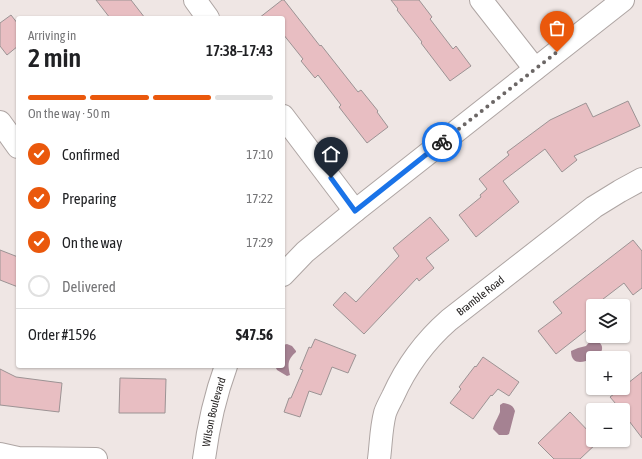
<!DOCTYPE html>
<html lang="en">
<head>
<meta charset="utf-8">
<style>
  body { margin:0; font-family:"Asap Condensed",sans-serif; background:#f2f2f2; color:#202124; height:100vh; display:flex; flex-direction:column; font-size:15px; white-space:nowrap }
  * { box-sizing:border-box; margin:0 }
  p { font-size:13px; color:#757577 }
  .icon { flex:none; width:22px; height:22px; fill:none; stroke:currentColor; stroke-width:2; stroke-linecap:round; stroke-linejoin:round }
  .map { position:relative; flex:1; overflow:hidden }
  .details { position:absolute; left:16px; top:16px; width:269px; height:352px; display:flex; flex-direction:column; background:#fff; border-radius:4px; box-shadow:0 1px 3px #0004 }
  .details>* { flex:none }
  .tools { position:absolute; left:586px; top:299px; display:grid; gap:8px }
  .tools a { display:grid; place-items:center; width:44px; height:44px; border-radius:4px; background:#fff; box-shadow:0 1px 3px #0004; font-size:20px }
  .pin { position:absolute; display:grid; place-items:center; width:34px; height:34px; color:#fff; margin:-41px -17px; border-radius:50% 50% 50% 0; rotate:-45deg; box-shadow:0 0 4px #0007 }
  .pin .icon { rotate:45deg }
  .courier { position:absolute; display:grid; place-items:center; width:40px; height:40px; margin:-20px; border:3px solid #1a73e8; border-radius:50%; background:#fff; color:#222; box-shadow:0 1px 5px #0007 }
  .overview em { font-style:normal; font-weight:600 }
  .overview div { display:flex; flex-direction:column-reverse }
  .overview { display:flex; align-items:center; justify-content:space-between; height:68px; padding:0 12px }
  h1 { font-size:26px; font-weight:600; line-height:30px }
  .bar { display:grid; grid-template-columns:repeat(4,1fr); gap:6px 4px; align-content:center; height:48px; padding:0 12px }
  .bar i { height:5px; border-radius:3px; background:#e0e0e0 }
  .bar .selected { background:#ea580c }
  .bar p { grid-column:span 4 }
  .line { display:flex; align-items:center; gap:10px; padding:0 12px; border-top:1px solid #e0e0e0 }
  .line div { flex:1 }
  ol { padding:0 12px; list-style:none }
  li { display:flex; align-items:center; gap:12px; height:44px }
  li p { margin-inline-start:auto }
  li .icon { padding:4px; border-radius:50%; background:#ea580c; color:#fff; stroke-width:4 }
  li:last-child { color:#757577 }
  li i { width:22px; height:22px; border:2px solid #e0e0e0; border-radius:50% }
  .map>svg:first-child { display:block }
  .water { fill:#a58292 }
  .building { fill:#e8bec2; stroke:#9c9394 }
  .lines { fill:none; stroke-linecap:round; stroke-linejoin:round }
  .minor-casing { stroke:#aea5a3; stroke-width:24 }
  .minor { stroke:#fff; stroke-width:22 }
  .done { stroke:#6b6665; stroke-width:4; stroke-dasharray:0 7.2 }
  .route { stroke:#1a73e8; stroke-width:5 }
  .labels { text-anchor:middle; dominant-baseline:central; stroke-width:3; stroke-linejoin:round; paint-order:stroke }
  .street-label { font-size:11px; fill:#242120; stroke:#fff }
</style>
</head>
<body>
<div class="map">
<svg width="642" height="459" viewBox="0 0 642 459">
  <rect width="100%" height="100%" fill="#efe6e4"/>
  <g class="water">
    <path d="M591 340C605 340 606 354 593 358L592 359C582 363 571 365 571 351L578 348 586 346Z"/>
    <path d="M287 344 292 346 296 351V352C287 360 288 364 290 375L287 376 277 370 275 366H283V345Z"/>
    <path d="M503 403C509 404 513 405 515 411L509 434 507 435H499L493 429C494 423 498 418 500 412 500 409 500 407 500 405Z"/>
  </g>
  <g class="building">
    <path d="M96 0H131L145 18H110Z"/>
    <path d="M282 0H284L320 46 321 45 358 92 361 90 378 111 377 112 388 127 367 143 339 107 341 105 318 75 315 78 301 61 303 59 283 34V18H259Z"/>
    <path d="M391 0H419L432 17 430 19 453 49 456 46 471 66 450 81 421 43 422 42 397 10 398 9Z"/>
    <path d="M11 15 18 24V46L7 55 0 46V23Z"/>
    <path d="M628 101 640 126 574 156 577 160 562 172 545 149 503 181 519 202 476 237 459 215 481 197 480 195 487 189 479 179 509 155 507 152 550 120 586 103 593 117Z"/>
    <path d="M430 217 449 240 426 258 434 268 419 281 417 278 364 334 333 305 345 292 356 302 399 256 393 248Z"/>
    <path d="M633 240 642 251V288L633 295 624 283 594 306H593V308L587 313 593 322V325L556 354 538 331 562 313 553 302Z"/>
    <path d="M0 250 18 257V287L0 280Z"/>
    <path d="M315 339 356 355 348 373 332 367 321 395 309 391 300 417 284 412 289 398H291L303 370 300 369 309 347 311 348Z"/>
    <path d="M483 357 519 382 509 396 498 389 492 396 491 395 473 419 450 403 461 389 459 387 475 366 476 367Z"/>
    <path d="M0 369 16 377 62 383 59 412 0 405Z"/>
    <path d="M642 372V438L623 413V410H621L610 397 622 388H623V387Z"/>
    <path d="M120 378 166 379 165 413H119Z"/>
    <path d="M570 412 593 436V440H596L598 442 580 459H554L538 443Z"/>
  </g>
  <g class="lines">
    <g class="minor-casing">
      <g id="minor">
        <path d="M195 0 208 18"/>
        <path d="M481 0 535 69"/>
        <path d="M283 116 355 211"/>
        <path d="M0 122 18 147"/>
        <path d="M283 275 305 252 355 211 623 0"/>
        <path d="M0 454 18 458 96 459"/>
        <path id="s1" d="M204 459C208 428 215 396 226 366"/>
        <path id="s2" d="M379 459C381 444 381 428 385 413 387 407 390 402 393 396 406 367 425 341 449 320L594 207 620 191 642 179"/>
      </g>
    </g>
    <use href="#minor" class="minor"/>
  </g>
  <g class="lines">
    <path class="done" d="M442 142 557 52"/>
    <path class="route" d="M331 178 355 211 442 142"/>
  </g>
  <g class="labels">
    <g class="street-label">
      <text stroke="none"><textPath href="#s2" startOffset="200">Bramble Road</textPath></text>
      <text stroke="none"><textPath href="#s1" startOffset="48">Wilson Boulevard</textPath></text>
    </g>
  </g>
</svg>
<div class="tools">
<a><svg class="icon" aria-label="layers" viewBox="0 0 24 24"><path d="M12 4l9 5-9 5-9-5zM3 14l9 5 9-5"/></svg></a>
<a>+</a>
<a>−</a>
</div>
<div class="pin" style="left:557px;top:52px;background:#ea580c"><svg class="icon" aria-label="bag" viewBox="0 0 24 24"><path d="M5 8h14l-1 12H6zM9 8a3 3 0 0 1 6 0"/></svg></div>
<div class="pin" style="left:331px;top:178px;background:#1f2937"><svg class="icon" aria-label="home" viewBox="0 0 24 24"><path d="M3 11l9-7 9 7M6 9v11h12V9"/></svg></div>
<div class="courier" style="left:442px;top:142px"><svg class="icon" aria-label="bike" viewBox="0 0 24 24"><circle cx="6" cy="16" r="4"/><circle cx="18" cy="16" r="4"/><path d="M6 16l4-8h5l3 8M10 8l3 8H6M13 5h3"/></svg></div>
<section class="details">
<div class="overview"><div><h1>2 min</h1><p>Arriving in</p></div><em>17:38–17:43</em></div>
<div class="bar"><i class="selected"></i><i class="selected"></i><i class="selected"></i><i></i><p>On the way · 50 m</p></div>
<ol>
<li><svg class="icon" aria-label="check" viewBox="0 0 24 24"><path d="M5 12l5 5 9-10"/></svg>Confirmed<p>17:10</p></li>
<li><svg class="icon" aria-label="check" viewBox="0 0 24 24"><path d="M5 12l5 5 9-10"/></svg>Preparing<p>17:22</p></li>
<li><svg class="icon" aria-label="check" viewBox="0 0 24 24"><path d="M5 12l5 5 9-10"/></svg>On the way<p>17:29</p></li>
<li><i></i>Delivered</li>
</ol>
<div class="line" style="height:52px"><div>Order #1596</div><b>$47.56</b></div>
</section>
</div>
</body>
</html>
